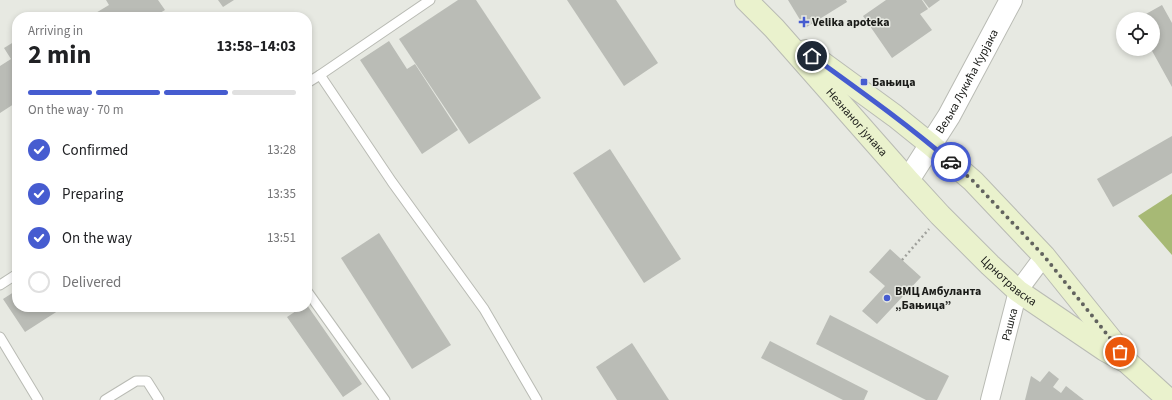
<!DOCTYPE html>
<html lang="en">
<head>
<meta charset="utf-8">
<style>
  body { margin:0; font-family:"Source Sans 3",sans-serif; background:#f6f6f6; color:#202124; height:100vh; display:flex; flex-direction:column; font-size:15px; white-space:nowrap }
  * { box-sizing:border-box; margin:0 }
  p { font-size:13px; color:#757577 }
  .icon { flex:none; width:22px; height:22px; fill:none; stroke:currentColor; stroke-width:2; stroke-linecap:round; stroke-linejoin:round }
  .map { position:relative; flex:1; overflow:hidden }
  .side { position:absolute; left:12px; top:12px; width:300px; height:300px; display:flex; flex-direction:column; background:#fff; border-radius:16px; box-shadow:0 2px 6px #0003 }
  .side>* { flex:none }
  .tools { position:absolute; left:1116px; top:12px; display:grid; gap:8px }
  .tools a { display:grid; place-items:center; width:44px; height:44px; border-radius:50%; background:#fff; box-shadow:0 2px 6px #0003; font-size:20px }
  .pin { position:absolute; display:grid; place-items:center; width:34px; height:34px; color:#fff; margin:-17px; border:2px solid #fff; border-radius:50%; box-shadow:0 1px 4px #0007 }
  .courier { position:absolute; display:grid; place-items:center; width:40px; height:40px; margin:-20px; border:3px solid #465cd0; border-radius:50%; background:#fff; color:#222; box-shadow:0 1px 5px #0007 }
  .headline em { font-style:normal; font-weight:700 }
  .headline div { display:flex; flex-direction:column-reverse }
  .headline { display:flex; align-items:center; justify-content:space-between; height:68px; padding:0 16px }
  h1 { font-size:26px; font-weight:700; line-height:30px }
  .bar { display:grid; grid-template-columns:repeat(4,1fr); gap:6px 4px; align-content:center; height:48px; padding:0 16px }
  .bar i { height:5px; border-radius:3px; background:#e0e0e0 }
  .bar .on { background:#465cd0 }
  .bar p { grid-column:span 4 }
  ol { padding:0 16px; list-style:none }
  li { display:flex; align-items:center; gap:12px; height:44px }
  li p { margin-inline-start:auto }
  li .icon { padding:4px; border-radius:50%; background:#465cd0; color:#fff; stroke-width:4 }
  li:last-child { color:#757577 }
  li i { width:22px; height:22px; border:2px solid #e0e0e0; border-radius:50% }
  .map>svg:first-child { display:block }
  .forest { fill:#a7b975 }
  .building { fill:#babcb6 }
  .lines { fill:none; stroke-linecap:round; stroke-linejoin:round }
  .service-casing { stroke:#b9bbb4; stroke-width:11 }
  .minor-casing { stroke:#b9bbb4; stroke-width:20 }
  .tertiary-casing { stroke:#b9bbb4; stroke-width:24 }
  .secondary-casing { stroke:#b9bbb4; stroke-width:24 }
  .path { stroke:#a0a19c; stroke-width:2.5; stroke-dasharray:2 3; stroke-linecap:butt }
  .service { stroke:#fff; stroke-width:9 }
  .minor { stroke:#fff; stroke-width:18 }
  .tertiary { stroke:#fff; stroke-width:22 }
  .secondary { stroke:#eaf2cd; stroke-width:22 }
  .done { stroke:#62635f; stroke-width:4; stroke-dasharray:0 7.2 }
  .route { stroke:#465cd0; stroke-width:5 }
  .poi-dot { fill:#465cd0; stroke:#e7e9e2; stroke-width:1.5 }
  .labels { text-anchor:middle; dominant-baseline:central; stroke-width:3; stroke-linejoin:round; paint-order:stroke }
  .poi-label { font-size:12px; font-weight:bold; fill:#1a1b18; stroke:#e7e9e2; text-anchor:start }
  .street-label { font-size:12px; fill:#1a1b18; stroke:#e7e9e2 }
</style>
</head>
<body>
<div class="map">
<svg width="1172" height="400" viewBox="0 0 1172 400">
  <rect width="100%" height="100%" fill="#e7e9e2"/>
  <path class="forest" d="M1172 194V255L1138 216Z"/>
  <g class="building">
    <path d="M106 0H158L165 10 153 17H89L109 5Z"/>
    <path d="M218 0H234L223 7Z"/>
    <path d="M458 0H476L541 98 469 144 399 39Z"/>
    <path d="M567 0H616L658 63 624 86Z"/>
    <path d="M788 0H846L847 2 805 28Z"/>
    <path d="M886 0H922L928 9 920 14 932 30 892 58 863 16Z"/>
    <path d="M923 0H940L929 8Z"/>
    <path d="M1162 5 1172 23V87L1151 49H1153V19H1137Z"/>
    <path d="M17 40V102L0 113V66L11 59 4 48Z"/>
    <path d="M389 41 407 69 415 64 458 130 422 154 360 60Z"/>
    <path d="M1172 136V173L1113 207 1097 179Z"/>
    <path d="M610 149 681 259 644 283 573 173Z"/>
    <path d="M379 233 451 345 412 369 341 258Z"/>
    <path d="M890 249 921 277 877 324 862 311 885 286 869 272Z"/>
    <path d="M17 290V307H64L25 332 3 299Z"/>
    <path d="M307 305 362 384 343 397 287 317 302 307H307Z"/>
    <path d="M830 315 949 376 937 400H926L816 344Z"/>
    <path d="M770 341 868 391 864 400H843L761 358Z"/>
    <path d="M632 343 669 400H617L596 367Z"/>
    <path d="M1049 371 1059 379 1053 387 1061 393 1066 386 1084 400H1025L1031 376 1040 382Z"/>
  </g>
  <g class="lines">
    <g class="service-casing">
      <g id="service">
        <path d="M430 0 320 75 392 182 484 309 537 400"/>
        <path d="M307 83 320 75"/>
        <path d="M0 285 17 274"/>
        <path d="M307 291 385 400"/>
        <path d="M0 337 38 400"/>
        <path d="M105 400 136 381H147L159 400"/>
      </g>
    </g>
    <g class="minor-casing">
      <g id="minor">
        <path id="s1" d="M990 400 1018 291 1044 256"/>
      </g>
    </g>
    <g class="tertiary-casing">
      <g id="tertiary">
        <path id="s2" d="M908 180 949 116 1011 0"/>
      </g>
    </g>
    <g class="secondary-casing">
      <g id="secondary">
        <path id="s3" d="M746 0 774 28 908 180 940 215 990 265 1018 291 1105 350 1127 362 1169 400"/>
        <path d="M806 51 895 116 931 145 973 181 1044 256 1114 343 1122 355"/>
      </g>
    </g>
    <path class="path" d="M902 260 929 229"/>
    <use href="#service" class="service"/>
    <use href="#minor" class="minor"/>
    <use href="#tertiary" class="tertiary"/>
    <use href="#secondary" class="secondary"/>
  </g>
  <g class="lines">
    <path class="done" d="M951 162 973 181 1044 256 1114 343 1120 352"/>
    <path class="route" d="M812 56C859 90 907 124 951 162"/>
  </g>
  <g class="poi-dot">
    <path d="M802 16h4v4h4v4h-4v4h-4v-4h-4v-4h4z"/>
    <rect x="860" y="78" width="8" height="8" rx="2"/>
    <circle cx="887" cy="298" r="4"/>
  </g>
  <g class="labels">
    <g class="poi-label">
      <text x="812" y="22">Velika apoteka</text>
      <text x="872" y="82">Бањица</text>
      <text x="895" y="291">ВМЦ Амбуланта<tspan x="895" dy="14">„Бањица”</tspan></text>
    </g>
    <g class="street-label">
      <text stroke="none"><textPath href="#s2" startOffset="115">Вељка Лукића Курјака</textPath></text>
      <text stroke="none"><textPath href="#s3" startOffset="165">Незнаног јунака</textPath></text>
      <text stroke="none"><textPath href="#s3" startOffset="385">Црнотравска</textPath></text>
      <text stroke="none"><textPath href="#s1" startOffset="78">Рашка</textPath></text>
    </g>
  </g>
</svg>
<div class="tools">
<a><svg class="icon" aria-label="locate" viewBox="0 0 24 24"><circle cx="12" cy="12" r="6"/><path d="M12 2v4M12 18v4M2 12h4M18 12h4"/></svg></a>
</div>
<div class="pin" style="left:1120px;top:352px;background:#ea580c"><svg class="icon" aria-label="bag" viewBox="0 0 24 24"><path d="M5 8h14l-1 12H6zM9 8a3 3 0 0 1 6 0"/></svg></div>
<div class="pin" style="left:812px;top:56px;background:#1f2937"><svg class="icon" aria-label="home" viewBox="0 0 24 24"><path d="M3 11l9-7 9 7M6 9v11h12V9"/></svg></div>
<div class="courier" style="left:951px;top:162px"><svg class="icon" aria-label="car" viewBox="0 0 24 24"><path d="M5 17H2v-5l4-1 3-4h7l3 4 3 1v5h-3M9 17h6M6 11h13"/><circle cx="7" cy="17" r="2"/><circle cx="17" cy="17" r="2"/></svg></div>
<section class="side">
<div class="headline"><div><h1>2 min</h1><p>Arriving in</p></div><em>13:58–14:03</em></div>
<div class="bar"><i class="on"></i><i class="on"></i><i class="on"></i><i></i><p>On the way · 70 m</p></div>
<ol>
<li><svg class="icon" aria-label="check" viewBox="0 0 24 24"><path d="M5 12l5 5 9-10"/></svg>Confirmed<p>13:28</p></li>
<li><svg class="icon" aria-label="check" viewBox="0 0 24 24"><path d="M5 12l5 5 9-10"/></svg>Preparing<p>13:35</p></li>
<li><svg class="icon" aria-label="check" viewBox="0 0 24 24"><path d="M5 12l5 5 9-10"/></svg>On the way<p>13:51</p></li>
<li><i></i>Delivered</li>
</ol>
</section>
</div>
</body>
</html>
